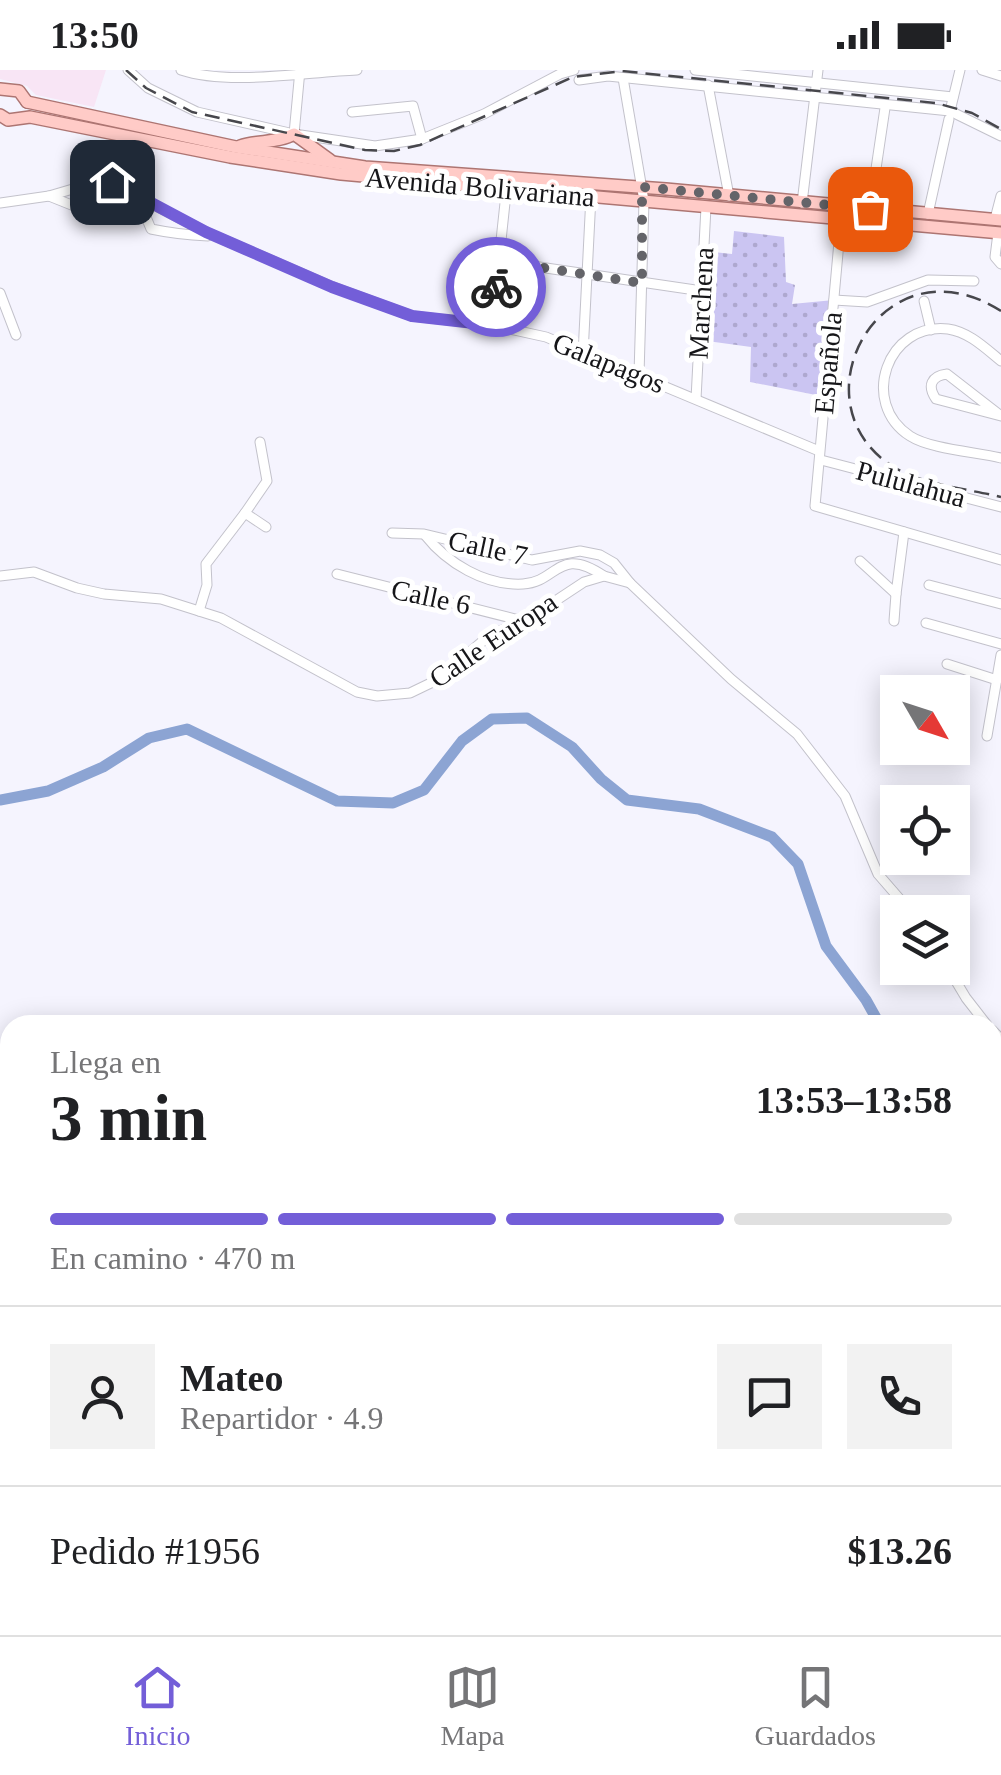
<!DOCTYPE html>
<html lang="es">
<head>
<meta charset="utf-8">
<style>
  body { margin:0; font-family:Georgia,serif; background:#f2f2f2; color:#202124; height:100vh; display:flex; flex-direction:column; font-size:38px; white-space:nowrap }
  * { box-sizing:border-box; margin:0 }
  p { font-size:32px; color:#757577 }
  .icon { flex:none; width:55px; height:55px; fill:none; stroke:currentColor; stroke-width:2; stroke-linecap:round; stroke-linejoin:round }
  .map { position:relative; flex:1; overflow:hidden }
  .drawer { position:absolute; left:0px; top:945px; width:1002px; height:620px; display:flex; flex-direction:column; background:#fff; border-radius:30px 30px 0 0; box-shadow:0 5px 25px #0003 }
  .drawer>* { flex:none }
  .needle { width:65px; rotate:129deg }
  .controls { position:absolute; left:880px; top:605px; display:grid; gap:20px }
  .controls a { display:grid; place-items:center; width:90px; height:90px; border-radius:0px; background:#fff; box-shadow:0 5px 25px #0003; font-size:50px }
  .pin { position:absolute; display:grid; place-items:center; width:85px; height:85px; color:#fff; margin:-42px; border-radius:20px; box-shadow:0 5px 15px #0006 }
  .courier { position:absolute; display:grid; place-items:center; width:100px; height:100px; margin:-50px; border:8px solid #735ed8; border-radius:50%; background:#fff; color:#222; box-shadow:0 2px 12px #0007 }
  .overview em { font-style:normal; font-weight:700 }
  .overview div { display:flex; flex-direction:column-reverse }
  .overview { display:flex; align-items:center; justify-content:space-between; height:170px; padding:0 50px }
  h1 { font-size:65px; font-weight:700; line-height:75px }
  .bar { display:grid; grid-template-columns:repeat(4,1fr); gap:15px 10px; align-content:center; height:120px; padding:0 50px }
  .bar i { height:12px; border-radius:8px; background:#e0e0e0 }
  .bar .on { background:#735ed8 }
  .bar p { grid-column:span 4 }
  .line { display:flex; align-items:center; gap:25px; padding:0 50px; border-top:2px solid #e0e0e0 }
  .line div { flex:1 }
  .round { display:grid; place-items:center; flex:none; width:105px; height:105px; border-radius:0px; background:#f2f2f2 }
  .status { display:flex; justify-content:space-between; align-items:center; height:70px; padding:0 50px; background:#fff; direction:ltr }
  .status svg { height:28px; fill:currentColor }
  .tab-bar { display:flex; justify-content:space-around; align-items:center; height:140px; border-top:2px solid #e0e0e0; background:#fff; font-size:28px; color:#757577 }
  .tab-bar a { display:grid; justify-items:center; gap:5px }
  .tab-bar .on { color:#735ed8 }
  .map>svg:first-child { display:block }
  .education { fill:#f8e5f5 }
  .garden { fill:url(#garden-dots) }
  .lines { fill:none; stroke-linecap:round; stroke-linejoin:round }
  .river { stroke:#8ca4d3; stroke-width:11 }
  .minor-casing { stroke:#c3c2cb; stroke-width:11 }
  .major-casing { stroke:#ad7572; stroke-width:14 }
  .minor { stroke:#fff; stroke-width:9 }
  .major { stroke:#ffcbc7; stroke-width:11 }
  .rail { stroke:#47474c; stroke-width:2.5; stroke-dasharray:15 8; stroke-linecap:butt }
  .done { stroke:#646469; stroke-width:10; stroke-dasharray:0 18 }
  .route { stroke:#735ed8; stroke-width:12 }
  .labels { text-anchor:middle; dominant-baseline:central; stroke-width:10; stroke-linejoin:round; paint-order:stroke }
  .street-label { font-size:28px; fill:#161619; stroke:#fff }
</style>
</head>
<body>
<div class="status"><b>13:50</b><svg viewBox="0 0 49 12"><path d="M0 12V9h3v3zM5 12V6h3v6zM10 12V3h3v9zM15 12V0h3v12zM26 1h20v11H26zM47 4h2v5h-2z"/></svg></div>
<div class="map">
<svg width="1001" height="1565" viewBox="0 0 1001 1565">
  <defs>
    <pattern id="garden-dots" width="8" height="8" patternUnits="userSpaceOnUse" patternTransform="scale(2.5)"><rect width="8" height="8" fill="#cbc5f2"/><path d="M2 2h.1M6 6h.1" fill="none" stroke="#aea8cf" stroke-width="1.8" stroke-linecap="round"/></pattern>
  </defs>
  <rect width="100%" height="100%" fill="#f5f4fe"/>
  <path class="education" d="M0 0H106L94 37 36 25 27 16 0 9Z"/>
  <path class="garden" d="M734 161 784 167 786 212 795 215 792 234 834 230 826 327 750 312 751 277 700 270 704 181 732 184Z"/>
  <g class="lines">
    <g class="river">
      <path d="M0 730 48 721 103 697 149 668 187 659 337 731 393 733 424 720 462 671 492 649 527 648 572 677 601 709 627 730 699 739 772 767 798 794 826 876 866 930 880 955"/>
      <path d="M992 1103 1001 1101"/>
      <path d="M992 1236 1001 1229"/>
      <path d="M992 1481 1001 1490"/>
    </g>
    <g class="minor-casing">
      <g id="minor">
        <path d="M128 0 148 18 197 42 294 64 375 76 422 69 484 44 560 4 574 0"/>
        <path d="M181 0C229 16 305 2 357 0"/>
        <path d="M695 0 953 27"/>
        <path d="M982 0 1001 6"/>
        <path d="M623 8 644 131 639 305"/>
        <path d="M579 10 608 6 950 41 1001 66"/>
        <path d="M708 15 729 126"/>
        <path d="M950 41 960 0"/>
        <path d="M352 42 413 36 422 69"/>
        <path d="M294 64 300 0"/>
        <path d="M49 126 74 136 98 125 123 141 137 140 146 147 151 159C170 163 188 165 208 166"/>
        <path d="M0 133 49 126 100 111 112 113 206 162 333 217 412 246 492 255 546 267 819 381"/>
        <path d="M802 133 818 0"/>
        <path d="M870 139 885 38"/>
        <path d="M928 144 949 49"/>
        <path d="M995 149 1001 126"/>
        <path d="M841 150 815 436 1001 490"/>
        <path d="M998 163 995 187 1001 194"/>
        <path d="M499 191 702 221"/>
        <path d="M0 223 16 265"/>
        <path d="M834 230 867 232 928 210 974 211"/>
        <path d="M924 231 931 260"/>
        <path d="M492 255 507 114"/>
        <path d="M583 284 591 126"/>
        <path d="M1001 291C985 278 969 262 948 259 887 252 859 333 910 366 930 379 976 382 1001 388"/>
        <path d="M947 304 1001 346 936 329C927 316 931 306 947 304Z"/>
        <path d="M696 329 706 137"/>
        <path d="M260 372 267 411 245 443 266 457"/>
        <path d="M821 390 1001 437"/>
        <path d="M392 463 424 464 532 490 580 481 600 485 614 493 630 513"/>
        <path d="M425 465C447 493 485 516 523 514 558 512 558 475 604 506"/>
        <path d="M860 491 896 524 904 462"/>
        <path d="M337 504 523 551"/>
        <path d="M0 506 34 502 77 518 104 524 161 529 221 548 357 622 377 626 410 623 437 610 490 565 525 551 584 512 604 506 630 513 731 609 797 664 845 726 878 804 911 842"/>
        <path d="M929 515 1001 534"/>
        <path d="M199 541 207 515 206 494 245 443"/>
        <path d="M894 551 896 524"/>
        <path d="M926 553 1001 574"/>
        <path d="M947 594 997 610"/>
        <path d="M987 666 1001 585"/>
        <path d="M948 898 966 928 987 955"/>
        <path d="M992 960 1001 969"/>
        <path d="M992 1408 1001 1413"/>
        <path d="M108 1555 139 1565"/>
        <path d="M316 1555V1565"/>
        <path d="M586 1555 599 1565"/>
        <path d="M650 1555 662 1565"/>
        <path d="M693 1555 700 1565"/>
        <path d="M839 1555 843 1565"/>
        <path d="M261 1556 305 1565"/>
        <path d="M253 1565 255 1555"/>
        <path d="M382 1565 384 1555"/>
        <path d="M514 1565 518 1555"/>
        <path d="M557 1565 560 1555"/>
      </g>
    </g>
    <g class="major-casing">
      <g id="major">
        <path d="M0 19 19 21 27 32"/>
        <path d="M27 32 236 77 365 97 666 119 1001 150"/>
        <path d="M0 45 8 50 30 47 230 87 341 104 1001 163"/>
        <path d="M240 76C257 70 279 73 294 64L330 90"/>
      </g>
    </g>
    <use href="#minor" class="minor"/>
    <use href="#major" class="major"/>
    <g class="rail">
      <path d="M126 0 146 18 192 42 365 80 394 81 420 75 573 7 622 1 936 33 972 43 1001 59"/>
      <path d="M1001 241C880 164 789 337 897 399 926 415 968 419 1001 427"/>
    </g>
  </g>
  <g class="lines">
    <path class="done" d="M496 217 499 191 642 213V117L870 139"/>
    <path class="route" d="M112 112 206 162 332 217 412 246 492 255 496 217"/>
  </g>
  <g class="labels">
    <g class="street-label">
      <text transform="translate(480 117) rotate(5)">Avenida Bolivariana</text>
      <text transform="translate(701 233) rotate(-87)">Marchena</text>
      <text transform="translate(609 293) rotate(22)">Galapagos</text>
      <text transform="translate(828 293) rotate(-85)">Española</text>
      <text transform="translate(911 414) rotate(15)">Pululahua</text>
      <text transform="translate(488 478) rotate(12)">Calle 7</text>
      <text transform="translate(431 527) rotate(12)">Calle 6</text>
      <text transform="translate(493 570) rotate(-34)">Calle Europa</text>
    </g>
  </g>
</svg>
<div class="controls">
<a><svg class="needle" viewBox="-14 -14 28 28"><path d="M0-13l5 13h-10z" fill="#e53935"/><path d="M0 13l5-13h-10z" fill="#757577"/></svg></a>
<a><svg class="icon" aria-label="locate" viewBox="0 0 24 24"><circle cx="12" cy="12" r="6"/><path d="M12 2v4M12 18v4M2 12h4M18 12h4"/></svg></a>
<a><svg class="icon" aria-label="layers" viewBox="0 0 24 24"><path d="M12 4l9 5-9 5-9-5zM3 14l9 5 9-5"/></svg></a>
</div>
<div class="pin" style="left:870px;top:139px;background:#ea580c"><svg class="icon" aria-label="bag" viewBox="0 0 24 24"><path d="M5 8h14l-1 12H6zM9 8a3 3 0 0 1 6 0"/></svg></div>
<div class="pin" style="left:112px;top:112px;background:#1f2937"><svg class="icon" aria-label="home" viewBox="0 0 24 24"><path d="M3 11l9-7 9 7M6 9v11h12V9"/></svg></div>
<div class="courier" style="left:496px;top:217px"><svg class="icon" aria-label="bike" viewBox="0 0 24 24"><circle cx="6" cy="16" r="4"/><circle cx="18" cy="16" r="4"/><path d="M6 16l4-8h5l3 8M10 8l3 8H6M13 5h3"/></svg></div>
<section class="drawer">
<div class="overview"><div><h1>3 min</h1><p>Llega en</p></div><em>13:53–13:58</em></div>
<div class="bar"><i class="on"></i><i class="on"></i><i class="on"></i><i></i><p>En camino · 470 m</p></div>
<div class="line" style="height:180px"><a class="round"><svg class="icon" aria-label="person" viewBox="0 0 24 24"><circle cx="12" cy="8" r="4"/><path d="M4 21q1-7 8-7t8 7"/></svg></a><div><b>Mateo</b><p>Repartidor · 4.9</p></div><a class="round"><svg class="icon" aria-label="chat" viewBox="0 0 24 24"><path d="M4 5h16v11H9l-5 4z"/></svg></a><a class="round"><svg class="icon" aria-label="phone" viewBox="0 0 24 24"><path d="M5 4h4l2 5-3 2q2 4 5 5l2-3 5 2v4C11 20 4 13 5 4z"/></svg></a></div>
<div class="line" style="height:130px"><div>Pedido #1956</div><b>$13.26</b></div>
</section>
</div>
<nav class="tab-bar">
<a class="on"><svg class="icon" aria-label="home" viewBox="0 0 24 24"><path d="M3 11l9-7 9 7M6 9v11h12V9"/></svg>Inicio</a>
<a><svg class="icon" aria-label="map" viewBox="0 0 24 24"><path d="M3 6l6-2 6 2 6-2v14l-6 2-6-2-6 2zM9 4v14M15 6v14"/></svg>Mapa</a>
<a><svg class="icon" aria-label="saved" viewBox="0 0 24 24"><path d="M7 4h10v16l-5-4-5 4z"/></svg>Guardados</a>
</nav>
</body>
</html>
